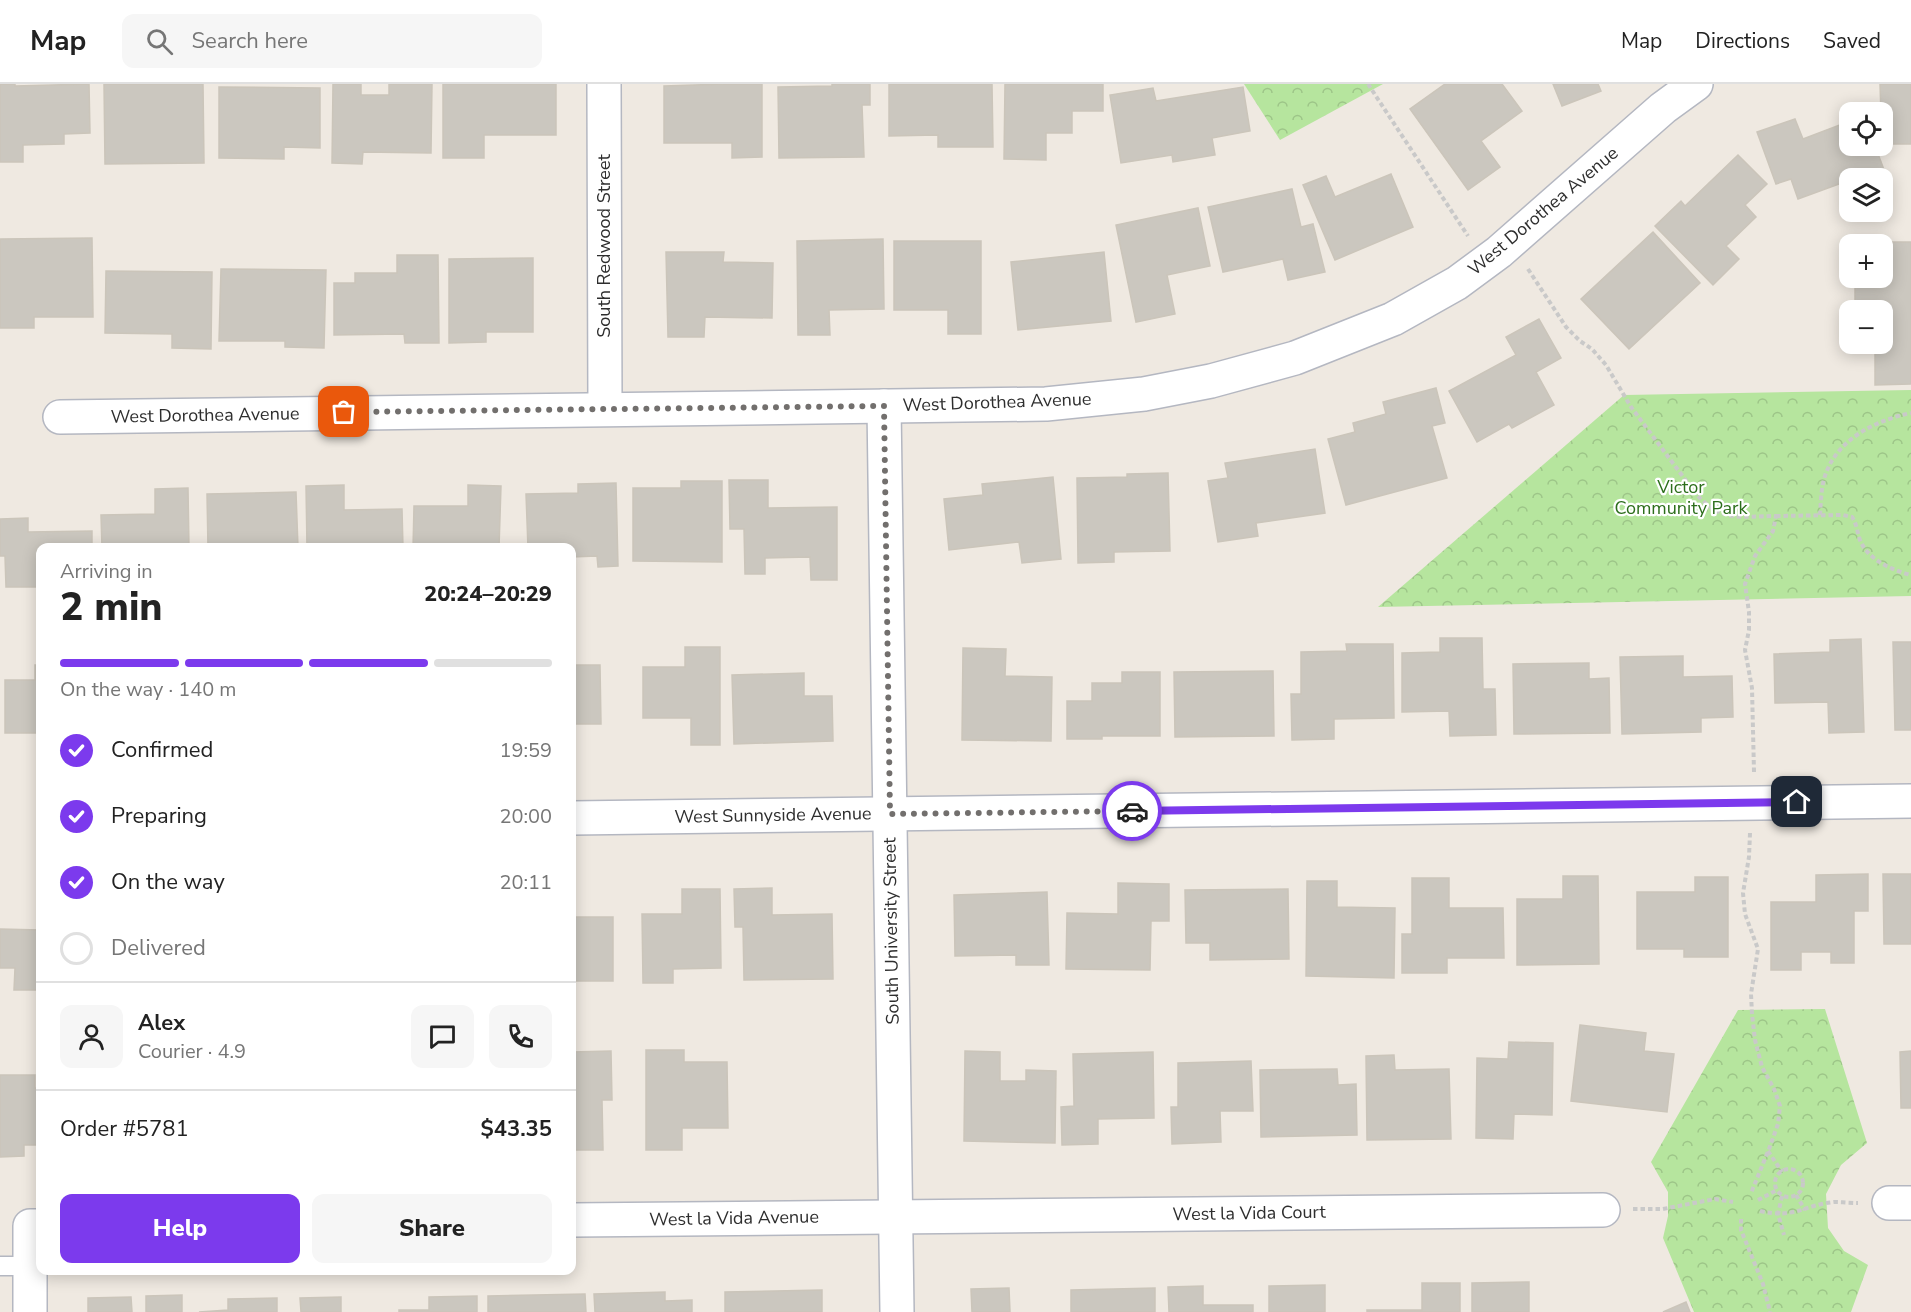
<!DOCTYPE html>
<html lang="en">
<head>
<meta charset="utf-8">
<style>
  body { margin:0; font-family:"Nunito Sans",sans-serif; background:#f6f6f6; color:#222; height:100vh; display:flex; flex-direction:column; font-size:22px; white-space:nowrap }
  * { box-sizing:border-box; margin:0 }
  p { font-size:20px; color:#767676 }
  .icon { flex:none; width:33px; height:33px; fill:none; stroke:currentColor; stroke-width:2; stroke-linecap:round; stroke-linejoin:round }
  .map { position:relative; flex:1; overflow:hidden }
  .side { position:absolute; left:36px; top:459px; width:540px; height:732px; display:flex; flex-direction:column; background:#fff; border-radius:12px; box-shadow:0 3px 15px #0003 }
  .side>* { flex:none }
  .tools { position:absolute; left:1839px; top:18px; display:grid; gap:12px }
  .tools a { display:grid; place-items:center; width:54px; height:54px; border-radius:12px; background:#fff; box-shadow:0 3px 15px #0003; font-size:30px }
  .pin { position:absolute; display:grid; place-items:center; width:51px; height:51px; color:#fff; margin:-26px; border-radius:12px; box-shadow:0 3px 9px #0006 }
  .courier { position:absolute; display:grid; place-items:center; width:60px; height:60px; margin:-30px; border:4px solid #7c3aed; border-radius:50%; background:#fff; color:#222; box-shadow:0 2px 8px #0007 }
  .summary em { font-style:normal; font-weight:800 }
  .summary div { display:flex; flex-direction:column-reverse }
  .summary { display:flex; align-items:center; justify-content:space-between; height:102px; padding:0 24px }
  h1 { font-size:39px; font-weight:800; line-height:45px }
  .bar { display:grid; grid-template-columns:repeat(4,1fr); gap:9px 6px; align-content:center; height:72px; padding:0 24px }
  .bar i { height:8px; border-radius:4px; background:#e0e0e0 }
  .bar .selected { background:#7c3aed }
  .bar p { grid-column:span 4 }
  .line { display:flex; align-items:center; gap:15px; padding:0 24px; border-top:2px solid #e0e0e0 }
  .line div { flex:1 }
  .round { display:grid; place-items:center; flex:none; width:63px; height:63px; border-radius:12px; background:#f6f6f6 }
  ol { padding:0 24px; list-style:none }
  li { display:flex; align-items:center; gap:18px; height:66px }
  li p { margin-inline-start:auto }
  li .icon { padding:6px; border-radius:50%; background:#7c3aed; color:#fff; stroke-width:4 }
  li:last-child { color:#767676 }
  li i { width:33px; height:33px; border:3px solid #e0e0e0; border-radius:50% }
  .cta { display:flex; gap:12px; margin-top:auto; padding:12px 24px }
  .cta a { flex:1; height:69px; border-radius:12px; background:#7c3aed; color:#fff; font-size:24px; font-weight:800; line-height:69px; text-align:center }
  .cta a+a { background:#f6f6f6; color:#222 }
  header { display:flex; align-items:center; gap:36px; box-sizing:border-box; height:84px; padding:0 30px; background:#fff; border-bottom:2px solid #e0e0e0 }
  header strong { font-size:28px }
  nav { display:flex; gap:33px; margin-inline-start:auto; font-size:21px }
  .search { width:420px; height:54px; background:#f6f6f6; display:flex; align-items:center; gap:15px; box-sizing:border-box; padding:0 21px; border-radius:12px; color:#767676; font-size:22px }
  .map>svg:first-child { display:block }
  .park { fill:url(#park-crowns) }
  .building { fill:#cbc7bf; stroke:#cbc5ba; stroke-width:1.5 }
  .lines { fill:none; stroke-linecap:round; stroke-linejoin:round }
  .service-casing { stroke:#b4b7c1; stroke-width:21 }
  .minor-casing { stroke:#b4b7c1; stroke-width:36 }
  .path { stroke:#c9c9c9; stroke-width:4; stroke-dasharray:4.5 3; stroke-linecap:butt }
  .service { stroke:#fff; stroke-width:18 }
  .minor { stroke:#fff; stroke-width:33 }
  .done { stroke:#726f6d; stroke-width:6; stroke-dasharray:0 10.8 }
  .route { stroke:#7c3aed; stroke-width:8 }
  .labels { text-anchor:middle; dominant-baseline:central; stroke-width:4.5; stroke-linejoin:round; paint-order:stroke }
  .street-label { font-size:18px; fill:#2e2e2e; stroke:#fff }
  .park-label { font-size:18px; fill:#2c6e1b; stroke:#fff }
</style>
</head>
<body>
<header>
<strong>Map</strong>
<div class="search"><svg class="icon" aria-label="search" viewBox="0 0 24 24"><circle cx="10" cy="10" r="6"/><path d="M15 15l6 6"/></svg>Search here</div>
<nav><a>Map</a><a>Directions</a><a>Saved</a></nav>
</header>
<div class="map">
<svg width="1911" height="1228" viewBox="0 0 1911 1228">
  <defs>
    <pattern id="park-crowns" width="20" height="18" patternUnits="userSpaceOnUse" patternTransform="scale(1.5)"><rect width="20" height="18" fill="#b6e59e"/><path d="M2 6a3 3 0 1 1 6 0M12 15a3 3 0 1 1 6 0" fill="none" stroke="#9dc588"/></pattern>
  </defs>
  <rect width="100%" height="100%" fill="#efe9e1"/>
  <g class="park">
    <path d="M1244 0H1383L1280 56Z"/>
    <path d="M1911 306V512L1378 523 1624 311Z"/>
    <path d="M1825 925 1867 1059 1841 1081 1826 1110 1828 1144 1844 1167 1868 1181 1851 1228H1694L1663 1154 1668 1132V1108L1651 1078 1738 926Z"/>
  </g>
  <g class="building">
    <path d="M0 0H15V2L89 0 90 49 64 50V60L23 61V78H0Z"/>
    <path d="M104 0H203L204 79 105 80Z"/>
    <path d="M333 0H361V11H389V0H432L431 69 363 68 362 80 332 79Z"/>
    <path d="M443 0H556V51H484V74H443Z"/>
    <path d="M724 0H762V73L732 74V59H664V2Z"/>
    <path d="M832 0H870V21H862L864 73 779 74 778 3 832 2Z"/>
    <path d="M889 0H992L993 63H938V51L889 52Z"/>
    <path d="M1005 0H1103V27H1072V49H1046V76L1004 75Z"/>
    <path d="M1445 0H1502L1522 27 1481 57 1500 83 1468 106 1410 25Z"/>
    <path d="M1553 0H1598L1601 7 1562 22Z"/>
    <path d="M1880 0H1911V60H1882Z"/>
    <path d="M219 3 320 4V64L284 63V75L219 74Z"/>
    <path d="M1243 3 1250 47 1212 54 1215 71 1173 78 1172 71 1121 79 1110 11 1153 4 1156 17Z"/>
    <path d="M1795 35 1803 55 1850 37V62H1875L1886 91 1876 94H1850V96L1798 115 1791 95 1776 100 1757 48Z"/>
    <path d="M1738 71 1767 100 1745 121 1756 133 1726 162 1739 175 1713 201 1655 142 1681 117 1685 122Z"/>
    <path d="M1391 90 1413 143 1335 176 1303 101 1326 92 1335 113Z"/>
    <path d="M1292 105 1301 143 1313 140 1325 188 1288 196 1283 175 1223 188 1208 123Z"/>
    <path d="M1198 124 1210 182 1167 191 1175 230 1136 238 1116 141Z"/>
    <path d="M1653 148 1700 199 1629 265 1581 215Z"/>
    <path d="M92 154 93 233H34V244H0V155Z"/>
    <path d="M883 155 884 225 829 226 830 251H798L797 157Z"/>
    <path d="M894 157H981V250H948V226H894Z"/>
    <path d="M1870 158H1911V300L1875 301V260H1882V226H1875V220H1855V194H1882V160H1870Z"/>
    <path d="M666 168H724L723 178 773 179 772 234 705 233 704 253H668Z"/>
    <path d="M1104 168 1111 237 1018 246 1011 178Z"/>
    <path d="M397 171H438L439 259H405L404 250 334 251V199H355V189H397Z"/>
    <path d="M533 174V248H486V258L449 259V175Z"/>
    <path d="M221 185 326 186 324 264 285 263V257H219Z"/>
    <path d="M106 187 212 188 211 265 172 264V250L105 249Z"/>
    <path d="M1539 235 1561 274 1536 288 1554 321 1512 344 1509 340 1477 358 1449 307 1516 271 1506 253Z"/>
    <path d="M1436 304 1445 339 1432 342 1447 394 1346 421 1328 355 1355 348 1353 339 1386 330 1383 318Z"/>
    <path d="M1315 365 1325 429 1256 439 1258 452 1218 458 1208 397 1228 394 1225 379Z"/>
    <path d="M1168 389 1170 467 1114 468V478L1078 479 1077 394 1127 393V390Z"/>
    <path d="M1053 393 1061 475 1022 479 1019 458 949 466 944 415 983 411 982 400Z"/>
    <path d="M729 396H768V424L837 423V496H811L810 473 765 474V490H745L744 445H730Z"/>
    <path d="M681 397H722V478L633 477V404H681Z"/>
    <path d="M616 399 618 482 598 483 597 472 572 473V464H528L526 410 578 409V400Z"/>
    <path d="M344 401V426L402 425 403 464H307L306 402Z"/>
    <path d="M468 401 501 402 499 464H413L414 422H468Z"/>
    <path d="M188 404 189 464H102L101 431 155 430V405Z"/>
    <path d="M296 408 298 464H208L207 410Z"/>
    <path d="M28 434V448L92 447V464H40V503H6L5 472H0V435Z"/>
    <path d="M1440 554H1482L1483 605H1495L1496 651 1450 652 1449 627 1402 628V569L1440 568Z"/>
    <path d="M1861 555 1864 648 1829 649 1828 618 1775 619 1774 570 1830 568V556Z"/>
    <path d="M1893 558H1911V646H1895Z"/>
    <path d="M1346 560H1393L1394 634 1334 635V655L1292 656 1291 610H1301V568L1347 567Z"/>
    <path d="M685 563H720V661H691V634H643V583H685Z"/>
    <path d="M963 564 1006 565 1005 592 1052 593 1051 657 962 656Z"/>
    <path d="M1683 572V593L1732 592 1733 633 1701 634V648L1622 650 1620 573Z"/>
    <path d="M1589 579V595L1609 594 1610 649 1514 650 1513 580Z"/>
    <path d="M35 581H40V649H5V596H35Z"/>
    <path d="M572 581H600L601 640H575V662H572Z"/>
    <path d="M1273 587 1274 652 1175 653 1174 588Z"/>
    <path d="M1122 588H1160V652H1102V655H1067V617H1092V599H1122Z"/>
    <path d="M804 589V612H832L833 657 734 660 732 591Z"/>
    <path d="M1868 790V827H1854V879H1831V868H1801V886H1771V818H1816V791Z"/>
    <path d="M1883 790H1911V860H1884Z"/>
    <path d="M1563 792H1598L1599 880 1517 881V815H1563Z"/>
    <path d="M1695 793H1728V873H1684V865H1637V808H1695Z"/>
    <path d="M1412 794H1449V824H1503L1504 874H1447V889H1402V850H1412Z"/>
    <path d="M1307 797H1337V823L1395 824 1394 894 1306 892Z"/>
    <path d="M1118 799 1169 800V837H1151L1150 886 1066 885 1067 829 1118 830Z"/>
    <path d="M772 804V831L832 830 833 895 744 896 743 843H735L734 805Z"/>
    <path d="M682 805H720L721 884 673 885V899H643L642 830H682Z"/>
    <path d="M1288 805 1289 875 1210 876V859H1186L1185 806Z"/>
    <path d="M1047 808 1049 881H1016V871L955 872 954 811Z"/>
    <rect x="572" y="833" width="41" height="64"/>
    <path d="M0 845 40 846V906H14L15 884H0Z"/>
    <path d="M1580 941 1646 949 1644 967 1674 970 1667 1028 1571 1017Z"/>
    <path d="M1509 958 1553 959 1552 1031 1514 1030 1513 1055 1476 1054 1477 974 1508 975Z"/>
    <path d="M646 966H684V978H727L728 1044H682V1066H646Z"/>
    <path d="M611 967 612 1016H602L603 1066H572V968Z"/>
    <path d="M965 967 1000 968V997H1026V986L1056 987 1055 1059 964 1057Z"/>
    <path d="M1911 967V1024H1901L1900 968Z"/>
    <path d="M1153 968 1154 1034 1098 1035V1060L1062 1061 1061 1023 1074 1022 1073 970Z"/>
    <path d="M1394 971 1395 986 1449 985 1451 1055 1367 1056 1366 972Z"/>
    <path d="M1251 977 1253 1027H1220L1221 1058 1172 1060 1171 1023H1178V979Z"/>
    <path d="M1337 985 1338 1001 1356 1000 1357 1051 1261 1053 1260 986Z"/>
    <path d="M0 991H35V1004H40V1061H24V1072L0 1073Z"/>
    <path d="M1529 1198V1228H1472V1199Z"/>
    <path d="M1422 1199H1460V1228H1367V1226H1422Z"/>
    <path d="M1325 1201V1228H1269V1202Z"/>
    <path d="M1203 1202V1221H1253V1228H1169L1168 1203Z"/>
    <path d="M1009 1204 1010 1228H972L971 1205Z"/>
    <path d="M1155 1204V1228H1071V1206Z"/>
    <path d="M822 1206V1228H725V1208Z"/>
    <path d="M665 1208V1217L692 1216V1228H595L594 1210Z"/>
    <path d="M585 1210 586 1228H488V1212Z"/>
    <path d="M182 1211V1228H146V1212Z"/>
    <path d="M477 1212V1228H399V1226H429V1213Z"/>
    <path d="M131 1213 132 1228H88V1214Z"/>
    <path d="M341 1213V1228H301L300 1214Z"/>
    <path d="M277 1214V1228H199L228 1226V1215Z"/>
    <path d="M1686 1218 1690 1228H1663Z"/>
  </g>
  <g class="lines">
    <g class="service-casing">
      <path id="service" d="M0 1182H30"/>
    </g>
    <g class="minor-casing">
      <g id="minor">
        <path d="M604 0 605 324"/>
        <path d="M884 322 897 1228"/>
        <path d="M60 333 1046 320 1144 310 1211 297 1295 274 1393 235 1457 199 1499 168 1663 24 1696 0"/>
        <path d="M572 734 1911 717"/>
        <path d="M1889 1119H1911"/>
        <path d="M572 1136 1603 1126"/>
        <path d="M30 1228V1142H40"/>
      </g>
    </g>
    <g class="path">
      <path d="M1368 0 1468 152"/>
      <path d="M1528 185 1566 243 1580 257 1592 265 1606 281 1631 323 1696 410C1723 439 1739 432 1776 432L1773 447 1755 472 1745 500 1749 528V546L1745 566 1752 604 1754 688"/>
      <path d="M1820 431C1821 417 1821 402 1826 389 1839 354 1877 336 1911 329"/>
      <path d="M1776 432 1843 431 1852 433C1857 440 1857 448 1860 456 1868 476 1892 486 1911 491"/>
      <path d="M1750 749 1749 773 1743 809 1745 830 1758 865 1751 910 1752 930 1755 956 1762 983 1774 1005 1780 1022 1778 1040 1769 1065 1751 1109"/>
      <path d="M1768 1067 1782 1088"/>
      <circle cx="1789" cy="1099" r="14"/>
      <path d="M1796 1111 1805 1126"/>
      <path d="M1782 1112 1778 1130 1784 1151"/>
      <path d="M1758 1116 1777 1106"/>
      <path d="M1633 1125H1663L1715 1115 1733 1118"/>
      <path d="M1760 1127C1795 1135 1804 1121 1834 1118 1842 1118 1851 1119 1858 1119"/>
      <path d="M1741 1135V1146L1763 1200 1770 1228"/>
    </g>
    <use href="#service" class="service"/>
    <use href="#minor" class="minor"/>
  </g>
  <g class="lines">
    <path class="done" d="M344 328 884 322 890 730 1132 727"/>
    <path class="route" d="M1132 727 1797 718"/>
  </g>
  <g class="labels">
    <g class="street-label">
      <text transform="translate(1543 127) rotate(-40)">West Dorothea Avenue</text>
      <text transform="translate(604 162) rotate(-90)">South Redwood Street</text>
      <text transform="translate(997 318) rotate(-2)">West Dorothea Avenue</text>
      <text transform="translate(205 331) rotate(-1)">West Dorothea Avenue</text>
      <text transform="translate(773 731) rotate(-1)">West Sunnyside Avenue</text>
      <text transform="translate(891 847) rotate(-91)">South University Street</text>
      <text transform="translate(1249 1129) rotate(-1)">West la Vida Court</text>
      <text transform="translate(734 1134) rotate(-1)">West la Vida Avenue</text>
    </g>
    <g class="park-label">
      <text x="1681" y="403">Victor<tspan x="1681" dy="21">Community Park</tspan></text>
    </g>
  </g>
</svg>
<div class="tools">
<a><svg class="icon" aria-label="locate" viewBox="0 0 24 24"><circle cx="12" cy="12" r="6"/><path d="M12 2v4M12 18v4M2 12h4M18 12h4"/></svg></a>
<a><svg class="icon" aria-label="layers" viewBox="0 0 24 24"><path d="M12 4l9 5-9 5-9-5zM3 14l9 5 9-5"/></svg></a>
<a>+</a>
<a>−</a>
</div>
<div class="pin" style="left:344px;top:328px;background:#ea580c"><svg class="icon" aria-label="bag" viewBox="0 0 24 24"><path d="M5 8h14l-1 12H6zM9 8a3 3 0 0 1 6 0"/></svg></div>
<div class="pin" style="left:1797px;top:718px;background:#1f2937"><svg class="icon" aria-label="home" viewBox="0 0 24 24"><path d="M3 11l9-7 9 7M6 9v11h12V9"/></svg></div>
<div class="courier" style="left:1132px;top:727px"><svg class="icon" aria-label="car" viewBox="0 0 24 24"><path d="M5 17H2v-5l4-1 3-4h7l3 4 3 1v5h-3M9 17h6M6 11h13"/><circle cx="7" cy="17" r="2"/><circle cx="17" cy="17" r="2"/></svg></div>
<section class="side">
<div class="summary"><div><h1>2 min</h1><p>Arriving in</p></div><em>20:24–20:29</em></div>
<div class="bar"><i class="selected"></i><i class="selected"></i><i class="selected"></i><i></i><p>On the way · 140 m</p></div>
<ol>
<li><svg class="icon" aria-label="check" viewBox="0 0 24 24"><path d="M5 12l5 5 9-10"/></svg>Confirmed<p>19:59</p></li>
<li><svg class="icon" aria-label="check" viewBox="0 0 24 24"><path d="M5 12l5 5 9-10"/></svg>Preparing<p>20:00</p></li>
<li><svg class="icon" aria-label="check" viewBox="0 0 24 24"><path d="M5 12l5 5 9-10"/></svg>On the way<p>20:11</p></li>
<li><i></i>Delivered</li>
</ol>
<div class="line" style="height:108px"><a class="round"><svg class="icon" aria-label="person" viewBox="0 0 24 24"><circle cx="12" cy="8" r="4"/><path d="M4 21q1-7 8-7t8 7"/></svg></a><div><b>Alex</b><p>Courier · 4.9</p></div><a class="round"><svg class="icon" aria-label="chat" viewBox="0 0 24 24"><path d="M4 5h16v11H9l-5 4z"/></svg></a><a class="round"><svg class="icon" aria-label="phone" viewBox="0 0 24 24"><path d="M5 4h4l2 5-3 2q2 4 5 5l2-3 5 2v4C11 20 4 13 5 4z"/></svg></a></div>
<div class="line" style="height:78px"><div>Order #5781</div><b>$43.35</b></div>
<div class="cta"><a>Help</a><a>Share</a></div>
</section>
</div>
</body>
</html>
